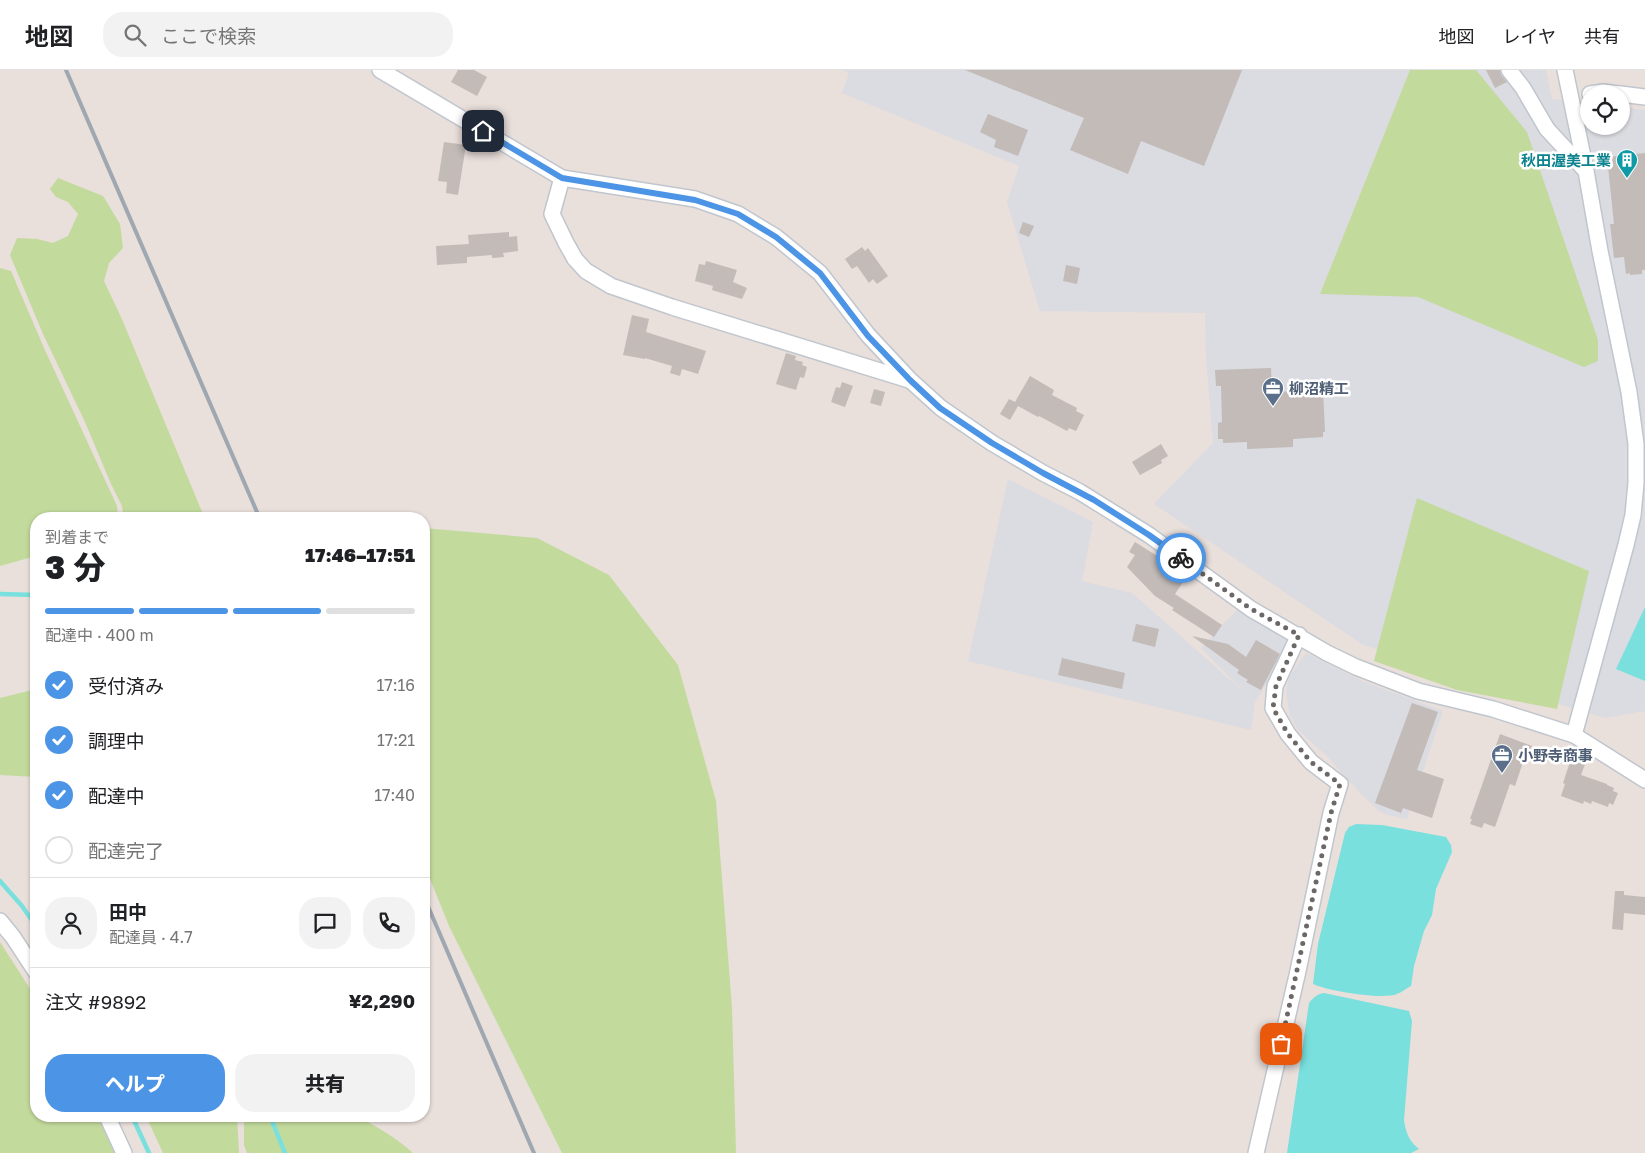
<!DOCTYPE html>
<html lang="ja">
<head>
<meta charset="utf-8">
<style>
  body { margin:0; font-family:"Golos Text","Noto Sans JP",sans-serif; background:#f2f2f2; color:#202124; height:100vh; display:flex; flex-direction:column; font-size:19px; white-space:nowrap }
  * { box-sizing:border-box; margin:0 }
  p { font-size:16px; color:#757577 }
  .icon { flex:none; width:28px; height:28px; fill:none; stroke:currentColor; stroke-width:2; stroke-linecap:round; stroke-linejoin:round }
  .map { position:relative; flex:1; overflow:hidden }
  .panel { position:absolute; left:30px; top:442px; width:400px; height:610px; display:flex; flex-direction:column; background:#fff; border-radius:20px; box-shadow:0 1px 4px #0004 }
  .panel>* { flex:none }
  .controls { position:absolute; left:1580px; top:15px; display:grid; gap:10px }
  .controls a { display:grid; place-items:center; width:50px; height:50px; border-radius:50%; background:#fff; box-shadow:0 1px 4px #0004; font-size:25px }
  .pin { position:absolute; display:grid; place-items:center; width:42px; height:42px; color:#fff; margin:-21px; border-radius:10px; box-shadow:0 2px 8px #0006 }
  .courier { position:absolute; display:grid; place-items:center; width:50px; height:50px; margin:-25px; border:4px solid #4c94e5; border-radius:50%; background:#fff; color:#222; box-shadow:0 1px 6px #0007 }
  .summary em { font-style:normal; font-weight:800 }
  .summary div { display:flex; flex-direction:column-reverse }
  .summary { display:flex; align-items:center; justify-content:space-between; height:85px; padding:0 15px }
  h1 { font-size:32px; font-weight:800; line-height:38px }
  .bar { display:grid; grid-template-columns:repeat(4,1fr); gap:8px 5px; align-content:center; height:60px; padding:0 15px }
  .bar i { height:6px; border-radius:4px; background:#e0e0e0 }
  .bar .active { background:#4c94e5 }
  .bar p { grid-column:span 4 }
  .line { display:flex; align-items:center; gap:12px; padding:0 15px; border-top:1px solid #e0e0e0 }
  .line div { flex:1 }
  .round { display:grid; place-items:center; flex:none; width:52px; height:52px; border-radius:20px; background:#f2f2f2 }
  ol { padding:0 15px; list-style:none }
  li { display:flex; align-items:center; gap:15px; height:55px }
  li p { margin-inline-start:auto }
  li .icon { padding:5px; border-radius:50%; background:#4c94e5; color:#fff; stroke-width:4 }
  li:last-child { color:#757577 }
  li i { width:28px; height:28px; border:2px solid #e0e0e0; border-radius:50% }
  .button { display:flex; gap:10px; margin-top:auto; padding:10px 15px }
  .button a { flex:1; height:58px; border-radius:20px; background:#4c94e5; color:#fff; font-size:20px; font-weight:800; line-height:58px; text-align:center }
  .button a+a { background:#f2f2f2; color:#202124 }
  header { display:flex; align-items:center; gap:30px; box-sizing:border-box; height:70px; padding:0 25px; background:#fff; border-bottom:1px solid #e0e0e0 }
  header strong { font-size:24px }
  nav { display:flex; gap:28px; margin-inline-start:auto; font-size:18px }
  .search { width:350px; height:45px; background:#f2f2f2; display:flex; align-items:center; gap:12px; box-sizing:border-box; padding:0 18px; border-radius:20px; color:#757577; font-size:19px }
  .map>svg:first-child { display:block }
  .industrial { fill:#dbdbe2 }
  .green { fill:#c3da9d }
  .water { fill:#79e0de }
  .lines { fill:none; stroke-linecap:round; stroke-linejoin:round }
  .stream { stroke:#79e0de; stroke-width:4.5 }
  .building { fill:#c2bbb7 }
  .minor-casing { stroke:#c0c6ce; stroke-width:18 }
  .minor { stroke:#fff; stroke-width:15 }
  .rail { stroke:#9fa7b1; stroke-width:4 }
  .done { stroke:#6c6867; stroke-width:5; stroke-dasharray:0 9 }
  .route { stroke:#4c94e5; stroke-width:6 }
  .labels { text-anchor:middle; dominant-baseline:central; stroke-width:5; stroke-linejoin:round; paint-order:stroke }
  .culture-label { font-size:15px; font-weight:bold; fill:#0d838f; stroke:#fff; text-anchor:end }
  .service-label { font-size:15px; font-weight:bold; fill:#4e5e75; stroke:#fff; text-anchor:start }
</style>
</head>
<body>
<header>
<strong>地図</strong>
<div class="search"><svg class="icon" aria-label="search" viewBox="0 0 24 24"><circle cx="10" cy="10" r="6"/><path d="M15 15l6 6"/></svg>ここで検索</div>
<nav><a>地図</a><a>レイヤ</a><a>共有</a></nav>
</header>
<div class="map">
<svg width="1645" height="1083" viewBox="0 0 1645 1083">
  <rect width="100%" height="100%" fill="#e9dfdb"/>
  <g class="industrial">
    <path d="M842 0H1546L1552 29 1589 33V56H1621V37L1645 40V641L1605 648 1363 575 1154 434 1213 373 1206 286 1205 243 1040 241 1007 132 1019 96 842 23 849 3Z"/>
    <path d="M1008 409 1093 452 1082 511 1132 523 1246 624 1201 578 1238 539 1290 571 1280 592 1255 632 1251 660 968 591Z"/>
    <path d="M1306 583 1364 612 1443 641 1407 749 1388 745 1380 742 1362 725 1327 686 1298 660 1290 645 1286 624 1289 607Z"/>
  </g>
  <g class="green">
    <path d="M1410 0H1476L1527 62 1598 270V291L1584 297 1418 227 1320 224Z"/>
    <path d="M58 108 103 126 120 154 123 178 109 193 104 211 121 247 205 449H124L122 436 111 414 85 352 43 264 10 185 17 168 37 169 53 173 68 166 78 144 68 132 56 127 50 119Z"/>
    <path d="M0 198 11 201 44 278 117 436 118 449H36V486L0 496Z"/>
    <path d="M1417 428 1589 501 1557 639 1457 620 1374 591Z"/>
    <path d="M424 458 537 468 609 505 678 595 716 731 732 938 736 1083H562L449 856 424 794Z"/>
    <path d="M36 619V707L0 705V628Z"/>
    <path d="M0 872 36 928V1046H98L116 1083H0Z"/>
    <path d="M146 1046H237L239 1083H163Z"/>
    <path d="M244 1046H356C377 1056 396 1068 413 1083H247L244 1075Z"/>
  </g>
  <g class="water">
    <path d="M1645 537V611L1616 599Z"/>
    <path d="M1356 754 1382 755 1446 767 1451 775 1452 782 1436 819 1432 845 1424 861 1414 896 1411 916C1407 918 1402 922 1397 924 1382 930 1328 921 1313 914L1318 874 1345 763 1349 757Z"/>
    <path d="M1324 923 1409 941 1412 951 1404 1050C1406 1063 1409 1071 1419 1079L1411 1083H1287L1309 933C1313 928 1317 924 1324 923Z"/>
  </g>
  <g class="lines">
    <g class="stream">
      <path d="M0 524 36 525"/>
      <path d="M0 811 22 836 36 856"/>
      <path d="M132 1046 149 1083"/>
      <path d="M270 1046 285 1083"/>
    </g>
  </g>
  <g class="building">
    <path d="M458 0H474L487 7 477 26 451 12Z"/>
    <path d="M965 0H1242L1204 96 1141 71 1128 104 1070 80 1084 48Z"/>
    <path d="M1486 0H1500L1501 5 1507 12 1495 18Z"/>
    <path d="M988 44 1028 60 1018 86 994 77 996 70 980 62Z"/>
    <path d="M444 72 466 75 458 125 446 123 447 112 438 111Z"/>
    <path d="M1645 83V200H1642V204L1630 205V203L1626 204 1624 187 1614 188 1610 154H1614L1607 87Z"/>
    <path d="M1023 152 1034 156 1029 167 1019 163Z"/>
    <path d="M509 162V167L517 166 518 181 503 183 504 187 492 188V185L467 187V193L437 195 436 176 469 174 468 165Z"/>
    <path d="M862 177 865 181 868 178 888 206 877 214 873 209 869 213 857 196 852 199 845 189Z"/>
    <path d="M706 191 737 200 733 212 747 218 742 229 712 220 713 216 695 211 699 194 705 195Z"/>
    <path d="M1066 195 1080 198 1077 214 1063 211Z"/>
    <path d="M632 245 649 249 646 262 706 281 698 304 682 299 680 306 670 303 672 296 645 288V289L623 285Z"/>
    <path d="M786 283 796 286 795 290 803 292 802 295 807 297 804 308 800 307 796 320 776 314Z"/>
    <path d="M1271 298 1272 322 1323 320 1325 362H1323V367L1293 369V377L1247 379V372L1223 373V369H1218V353L1222 352 1221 316H1216L1215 300Z"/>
    <path d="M1030 306 1054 320 1052 325 1077 338 1076 341 1084 345 1076 361 1069 358 1067 361 1039 346 1038 347 1018 336 1010 350 1000 344 1009 329 1015 332Z"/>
    <path d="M842 312 853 316 845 337 831 332 836 317 840 318Z"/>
    <path d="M874 319 885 322 881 336 870 333Z"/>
    <path d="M1161 374 1168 386 1161 390 1162 393 1140 405 1132 392Z"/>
    <path d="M1135 472 1165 491 1161 498 1183 512 1175 524 1222 555 1214 567 1172 540 1174 538 1155 526 1127 497 1135 485 1129 482Z"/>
    <path d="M1136 554 1159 559 1155 577 1132 571Z"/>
    <path d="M1192 566 1228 574 1246 587 1256 570 1280 584 1261 620 1246 612 1248 610 1237 603 1239 600Z"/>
    <path d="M1062 588 1125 603 1122 619 1058 605Z"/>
    <path d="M1412 633 1438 642 1417 700 1444 709 1432 748 1403 738 1401 743 1375 733Z"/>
    <path d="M1500 664 1532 676 1526 693 1523 692 1515 716 1510 714 1495 757 1484 753 1482 758 1470 754 1472 749H1470Z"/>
    <path d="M1571 689 1585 694 1581 705 1607 714V715L1614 718 1613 721 1618 723 1613 735 1609 733 1608 737 1592 731 1591 734 1584 731 1583 734 1561 726 1565 714 1563 713Z"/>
    <path d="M1615 821H1624V825L1645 827V845L1624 843 1623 860 1612 859Z"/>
  </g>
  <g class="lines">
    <g class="minor-casing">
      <g id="minor">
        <path d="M380 0 562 108 695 129 738 144 776 167 820 203 868 265 910 310 941 338 992 373 1043 403 1080 422 1149 465 1251 539 1327 583 1356 597 1418 621 1493 639 1574 665 1645 710"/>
        <path d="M1509 0 1523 18 1547 59 1585 100"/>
        <path d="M1565 0 1586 101 1600 181 1629 322 1636 374V413L1633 445 1626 475 1574 665"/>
        <path d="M1590 24 1603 22 1619 24"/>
        <path d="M1621 24 1645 27"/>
        <path d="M562 108 552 144 566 173 575 189 586 201 611 216 672 237 909 310"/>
        <path d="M0 851 13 867 36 902"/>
        <path d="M107 1046 124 1083"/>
        <path d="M1256 1083 1298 901 1331 743 1340 714 1311 692 1288 664 1273 638 1275 616 1299 565"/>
      </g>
    </g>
    <use href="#minor" class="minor"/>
    <g class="rail">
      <path d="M66 0 260 449"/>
      <path d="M424 827 534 1083"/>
    </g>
  </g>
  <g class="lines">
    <path class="done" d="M1181 488 1251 539 1299 565 1276 616 1273 638 1288 664 1311 692 1340 714 1331 743 1281 974"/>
    <path class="route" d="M483 61 562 108 695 130 738 144 776 167 820 203 868 266 910 310 940 338 992 373 1043 403 1094 430 1149 465 1181 488"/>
  </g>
  <defs>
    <g id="building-pin" transform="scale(1.125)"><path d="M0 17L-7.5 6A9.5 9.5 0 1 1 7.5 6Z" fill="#0f9aa8" stroke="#fff"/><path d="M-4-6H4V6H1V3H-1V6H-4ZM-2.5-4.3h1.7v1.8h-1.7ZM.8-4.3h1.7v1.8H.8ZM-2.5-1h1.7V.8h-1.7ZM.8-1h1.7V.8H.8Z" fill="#fff"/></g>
    <g id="office-pin" transform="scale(1.125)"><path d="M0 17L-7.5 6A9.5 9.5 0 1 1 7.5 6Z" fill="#5c6f8a" stroke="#fff"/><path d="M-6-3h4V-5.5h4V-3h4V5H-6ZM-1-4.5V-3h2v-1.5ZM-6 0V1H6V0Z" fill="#fff"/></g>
  </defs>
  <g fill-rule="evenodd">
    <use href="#building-pin" x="1627" y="90"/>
    <use href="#office-pin" x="1273" y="318"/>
    <use href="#office-pin" x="1502" y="685"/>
  </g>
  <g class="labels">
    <g class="culture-label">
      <text x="1611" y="90">秋田渥美工業</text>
    </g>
    <g class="service-label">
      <text x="1289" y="318">柳沼精工</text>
      <text x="1518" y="685">小野寺商事</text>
    </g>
  </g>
</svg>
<div class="controls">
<a><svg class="icon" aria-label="locate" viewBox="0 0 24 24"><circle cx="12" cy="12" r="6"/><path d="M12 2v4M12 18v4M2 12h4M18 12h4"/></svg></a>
</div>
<div class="pin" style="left:1281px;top:974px;background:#ea580c"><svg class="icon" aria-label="bag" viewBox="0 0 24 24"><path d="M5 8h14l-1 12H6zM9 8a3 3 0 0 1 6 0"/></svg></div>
<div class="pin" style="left:483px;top:61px;background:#1f2937"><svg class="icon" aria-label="home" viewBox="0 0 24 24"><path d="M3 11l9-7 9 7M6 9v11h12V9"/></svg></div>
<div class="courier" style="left:1181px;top:488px"><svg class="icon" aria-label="bike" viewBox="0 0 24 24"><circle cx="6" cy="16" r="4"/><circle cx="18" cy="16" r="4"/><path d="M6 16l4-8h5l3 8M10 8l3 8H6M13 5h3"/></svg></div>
<section class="panel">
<div class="summary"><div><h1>3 分</h1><p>到着まで</p></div><em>17:46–17:51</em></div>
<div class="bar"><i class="active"></i><i class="active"></i><i class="active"></i><i></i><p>配達中 · 400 m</p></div>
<ol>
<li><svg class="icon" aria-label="check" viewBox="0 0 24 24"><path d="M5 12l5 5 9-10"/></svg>受付済み<p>17:16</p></li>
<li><svg class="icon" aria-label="check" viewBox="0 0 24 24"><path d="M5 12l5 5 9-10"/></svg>調理中<p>17:21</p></li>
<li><svg class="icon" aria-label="check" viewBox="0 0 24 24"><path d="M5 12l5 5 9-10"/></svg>配達中<p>17:40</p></li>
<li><i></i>配達完了</li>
</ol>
<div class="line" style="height:90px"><a class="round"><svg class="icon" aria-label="person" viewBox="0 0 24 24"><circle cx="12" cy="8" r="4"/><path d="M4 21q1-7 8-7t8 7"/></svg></a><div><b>田中</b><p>配達員 · 4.7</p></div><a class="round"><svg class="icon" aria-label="chat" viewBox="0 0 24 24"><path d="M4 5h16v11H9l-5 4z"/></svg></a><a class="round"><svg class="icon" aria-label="phone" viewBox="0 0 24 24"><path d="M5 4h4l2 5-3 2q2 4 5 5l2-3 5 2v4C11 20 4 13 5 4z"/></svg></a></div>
<div class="line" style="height:65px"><div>注文 #9892</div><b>¥2,290</b></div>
<div class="button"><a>ヘルプ</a><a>共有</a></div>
</section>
</div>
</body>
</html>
